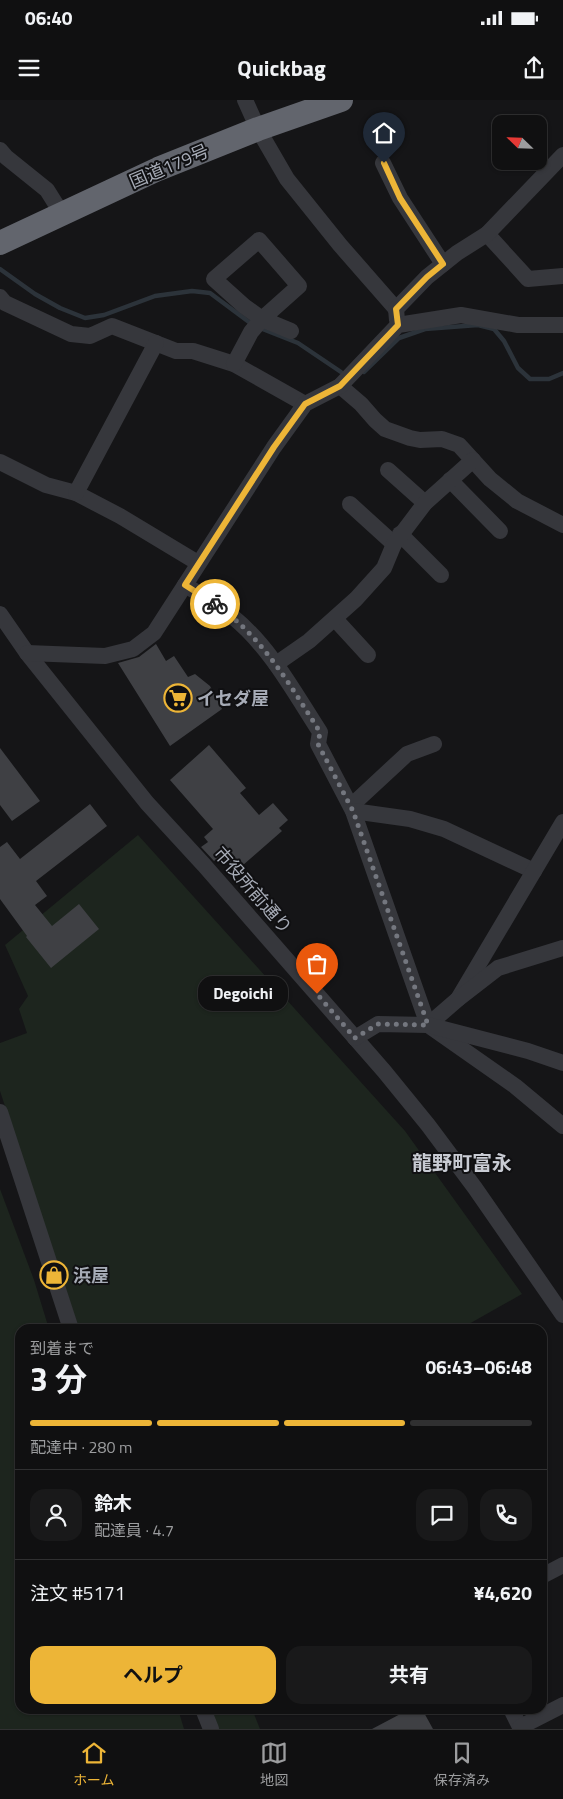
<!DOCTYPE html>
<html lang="ja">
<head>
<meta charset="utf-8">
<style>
  body { margin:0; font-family:"Titillium Web","Noto Sans JP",sans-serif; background:#19191a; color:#f1f3f6; height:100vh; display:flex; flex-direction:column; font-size:19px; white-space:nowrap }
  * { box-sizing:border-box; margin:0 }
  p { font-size:16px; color:#9c9d9f }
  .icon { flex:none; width:28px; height:28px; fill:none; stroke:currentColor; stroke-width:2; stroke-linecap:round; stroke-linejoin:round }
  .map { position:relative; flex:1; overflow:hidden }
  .sheet { position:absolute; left:15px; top:1224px; width:532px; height:390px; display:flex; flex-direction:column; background:#101011; border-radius:15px; box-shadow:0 1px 4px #0004,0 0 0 1px #303031 }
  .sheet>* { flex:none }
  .needle { width:32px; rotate:293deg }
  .tools { position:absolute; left:492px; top:15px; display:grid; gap:10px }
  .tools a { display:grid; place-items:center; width:55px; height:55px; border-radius:10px; background:#101011; box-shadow:0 1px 4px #0004,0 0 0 1px #303031; font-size:25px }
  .pin { position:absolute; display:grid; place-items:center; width:42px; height:42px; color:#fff; margin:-51px -21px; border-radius:50% 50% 50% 0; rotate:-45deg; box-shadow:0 0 5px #0007 }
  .pin .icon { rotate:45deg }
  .courier { position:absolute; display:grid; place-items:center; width:50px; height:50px; margin:-25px; border:4px solid #edb537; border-radius:50%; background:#fff; color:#222; box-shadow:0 1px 6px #0007 }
  .bubble { position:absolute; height:35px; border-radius:15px; background:#101011; box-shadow:0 1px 4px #0004,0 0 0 1px #303031; font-size:16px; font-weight:700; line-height:35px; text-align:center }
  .overview em { font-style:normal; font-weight:700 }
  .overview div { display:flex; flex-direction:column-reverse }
  .overview { display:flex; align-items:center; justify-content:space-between; height:85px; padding:0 15px }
  h1 { font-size:32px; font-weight:700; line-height:38px }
  .bar { display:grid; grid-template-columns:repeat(4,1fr); gap:8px 5px; align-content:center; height:60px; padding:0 15px }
  .bar i { height:6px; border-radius:4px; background:#303031 }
  .bar .active { background:#edb537 }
  .bar p { grid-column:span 4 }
  .line { display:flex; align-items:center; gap:12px; padding:0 15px; border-top:1px solid #303031 }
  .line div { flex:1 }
  .round { display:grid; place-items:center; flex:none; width:52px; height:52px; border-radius:15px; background:#19191a }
  .action { display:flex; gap:10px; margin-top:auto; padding:10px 15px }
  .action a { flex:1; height:58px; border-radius:15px; background:#edb537; color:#111; font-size:20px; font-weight:700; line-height:58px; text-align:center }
  .action a+a { background:#19191a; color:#f1f3f6 }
  .status { display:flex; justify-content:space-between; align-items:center; height:35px; padding:0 25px; background:#101011; direction:ltr }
  .status svg { height:14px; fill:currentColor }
  header { display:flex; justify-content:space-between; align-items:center; height:65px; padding:0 15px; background:#101011; font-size:22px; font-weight:700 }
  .menu { display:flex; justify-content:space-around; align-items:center; height:70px; border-top:1px solid #303031; background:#101011; font-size:14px; color:#9c9d9f }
  .menu a { display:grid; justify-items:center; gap:2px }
  .menu .active { color:#edb537 }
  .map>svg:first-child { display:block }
  .green { fill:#1d251e }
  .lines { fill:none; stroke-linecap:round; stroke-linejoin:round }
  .stream { stroke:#2c333a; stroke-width:4.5 }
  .building { fill:#3f4044 }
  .minor { stroke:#36373c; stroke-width:16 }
  .highway { stroke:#62656d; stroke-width:24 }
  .done { stroke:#74777f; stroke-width:5; stroke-dasharray:0 9 }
  .route { stroke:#edb537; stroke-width:6 }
  .labels { text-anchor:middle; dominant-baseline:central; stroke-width:4; stroke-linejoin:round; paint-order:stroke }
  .street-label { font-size:18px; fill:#a7acb7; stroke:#101012 }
  .poi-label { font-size:18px; font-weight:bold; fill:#a7acb7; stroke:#101012; text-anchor:start }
  .quarter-label { font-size:20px; font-weight:bold; fill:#c8cbd3; stroke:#101012 }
</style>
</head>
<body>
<div class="status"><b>06:40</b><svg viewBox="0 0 49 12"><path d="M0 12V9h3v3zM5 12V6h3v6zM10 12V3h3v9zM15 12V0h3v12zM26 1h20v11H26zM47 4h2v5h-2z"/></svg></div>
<header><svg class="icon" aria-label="menu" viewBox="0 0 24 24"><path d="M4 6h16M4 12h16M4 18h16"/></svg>Quickbag<svg class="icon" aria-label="share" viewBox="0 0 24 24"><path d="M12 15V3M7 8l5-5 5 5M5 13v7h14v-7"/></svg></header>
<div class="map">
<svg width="563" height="1629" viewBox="0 0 563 1629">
  <rect width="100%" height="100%" fill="#151517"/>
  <g class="green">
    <path d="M138 735 405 1031 522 1194 460 1229H79L0 991V943L27 933 19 909 28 896 5 845Z"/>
    <path d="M0 1089 34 1180 49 1229H20V1609H178L184 1629H0Z"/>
    <path d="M209 1609H252L260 1629H217Z"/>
  </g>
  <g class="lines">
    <g class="stream">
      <path d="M0 169 35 194 60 208 85 218 104 215 155 196 192 191 210 193 253 225"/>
      <path d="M260 228 298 243 341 272"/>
      <path d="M364 272 399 238 425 229 478 225 494 229 504 241 518 268 530 279H549L563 273"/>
    </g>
  </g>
  <g class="building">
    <path d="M156 544 166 561 174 556 188 577 195 574 210 586 222 609 170 646 118 563 139 557Z"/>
    <path d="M209 645 246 688 240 693 259 715 273 703 288 720 279 728 282 731 235 772 221 756 214 761 201 747 208 742 204 737 213 729 170 680Z"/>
    <path d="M0 648 40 701 12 721 0 705Z"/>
    <path d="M90 704 107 726 36 781 47 796 35 805 52 826 79 804 99 829 51 868 26 837 27 836 0 799V747L7 742 20 759Z"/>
    <path d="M417 1609H422L433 1629H372L406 1611 408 1613Z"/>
  </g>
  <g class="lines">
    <g class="minor">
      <path d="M245 0 258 29 287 79 340 145 396 209"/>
      <path d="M0 50 6 57 47 90 62 114"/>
      <path d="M383 63 400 98 443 164"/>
      <path d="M487 134 528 179 563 176"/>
      <path d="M0 197 5 203 71 234 90 236 112 226 176 251H193L234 264 305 304"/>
      <path d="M397 220 396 209 427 177 457 153 487 134 563 55"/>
      <path d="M234 264 251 232 262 219 299 186 259 140 214 179 244 206 262 219 291 231"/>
      <path d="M340 286 361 304 375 320 385 329 410 338 420 340 442 339 459 345 490 379 517 401 563 425"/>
      <path d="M0 362 46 385 76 393 120 416 198 463"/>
      <path d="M388 370 425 403"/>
      <path d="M450 380 500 431"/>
      <path d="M76 393 156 243"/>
      <path d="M350 404 394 444"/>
      <path d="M400 434 441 475"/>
      <path d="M185 485C201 495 218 505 233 517 270 547 294 592 320 632L318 644 353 711 428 925 515 986 563 1026"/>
      <path d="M0 514 27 553 147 703 204 765 384 971 428 1025 475 1088 563 1215"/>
      <path d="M335 519 368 555"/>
      <path d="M27 553 105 556 133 549 154 533 274 347 305 304 340 286 398 225 461 215 518 225H563"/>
      <path d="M276 564 309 541 356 499 384 468 394 444 425 403 473 360"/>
      <path d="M351 706 407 654 434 644"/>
      <path d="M353 711 410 719 444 729 534 771"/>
      <path d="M458 899 563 722"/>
      <path d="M428 925 458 899 498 868 563 848"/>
      <path d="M355 938 378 924 428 925 528 951 563 963"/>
      <path d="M0 1012 71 1229"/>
      <path d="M542 1476 563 1465"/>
      <path d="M203 1609 211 1629"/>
      <path d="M511 1609 521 1629"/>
      <path d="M520 1627 563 1605"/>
    </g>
    <path class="highway" d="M0 143 158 69 258 29 341 0"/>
  </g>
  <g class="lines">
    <path class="done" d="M215 504C262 536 290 585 320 632L318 644 353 711 428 925 378 924 355 938 317 894"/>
    <path class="route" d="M215 504 185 485 274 347 305 304 340 286 398 225 396 209 427 177 443 164 400 98 384 63"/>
  </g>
  <defs>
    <g id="supermarket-ring" transform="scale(1.4375)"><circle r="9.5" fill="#101012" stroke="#edb537" stroke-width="1.5"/><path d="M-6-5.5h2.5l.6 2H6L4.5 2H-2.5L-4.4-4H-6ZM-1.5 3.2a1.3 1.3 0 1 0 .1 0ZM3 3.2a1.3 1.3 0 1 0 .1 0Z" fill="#edb537"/></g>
    <g id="shop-ring" transform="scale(1.4375)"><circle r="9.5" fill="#101012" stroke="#edb537" stroke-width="1.5"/><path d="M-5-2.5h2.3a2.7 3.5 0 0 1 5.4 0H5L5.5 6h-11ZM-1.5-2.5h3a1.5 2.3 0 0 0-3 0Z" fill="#edb537"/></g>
  </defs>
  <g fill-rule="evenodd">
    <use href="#supermarket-ring" x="178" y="598"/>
    <use href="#shop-ring" x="54" y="1175"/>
  </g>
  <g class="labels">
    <g class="street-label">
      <text transform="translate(169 66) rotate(-23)">国道179号</text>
      <text transform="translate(253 790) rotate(49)">市役所前通り</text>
    </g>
    <g class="poi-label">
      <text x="197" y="598">イセダ屋</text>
      <text x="73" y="1175">浜屋</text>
    </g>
    <g class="quarter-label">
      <text x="462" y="1062">龍野町富永</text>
    </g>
  </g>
</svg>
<div class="tools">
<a><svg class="needle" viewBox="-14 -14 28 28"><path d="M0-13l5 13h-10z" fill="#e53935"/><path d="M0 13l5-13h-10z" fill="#9c9d9f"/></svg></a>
</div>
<div class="pin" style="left:317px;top:894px;background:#ea580c"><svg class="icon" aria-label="bag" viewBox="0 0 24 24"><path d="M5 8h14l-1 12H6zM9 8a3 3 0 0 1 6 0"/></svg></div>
<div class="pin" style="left:384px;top:63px;background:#1f2937"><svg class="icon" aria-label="home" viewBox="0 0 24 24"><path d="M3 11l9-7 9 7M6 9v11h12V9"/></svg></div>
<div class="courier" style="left:215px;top:504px"><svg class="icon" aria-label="bike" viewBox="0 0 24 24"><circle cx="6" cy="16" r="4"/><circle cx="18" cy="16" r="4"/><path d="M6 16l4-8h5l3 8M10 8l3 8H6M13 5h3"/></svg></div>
<div class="bubble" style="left:198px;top:876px;width:90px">Degoichi</div>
<section class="sheet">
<div class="overview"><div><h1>3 分</h1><p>到着まで</p></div><em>06:43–06:48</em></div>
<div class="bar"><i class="active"></i><i class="active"></i><i class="active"></i><i></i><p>配達中 · 280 m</p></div>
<div class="line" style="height:90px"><a class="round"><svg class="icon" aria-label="person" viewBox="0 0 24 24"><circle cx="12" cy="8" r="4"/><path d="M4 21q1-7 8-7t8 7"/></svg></a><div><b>鈴木</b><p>配達員 · 4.7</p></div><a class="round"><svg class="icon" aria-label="chat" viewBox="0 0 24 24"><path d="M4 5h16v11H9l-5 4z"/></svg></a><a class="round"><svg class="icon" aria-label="phone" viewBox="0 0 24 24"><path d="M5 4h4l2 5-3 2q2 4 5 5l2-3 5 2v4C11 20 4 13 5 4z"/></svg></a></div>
<div class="line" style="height:65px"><div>注文 #5171</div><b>¥4,620</b></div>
<div class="action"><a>ヘルプ</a><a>共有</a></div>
</section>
</div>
<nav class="menu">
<a class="active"><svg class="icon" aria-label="home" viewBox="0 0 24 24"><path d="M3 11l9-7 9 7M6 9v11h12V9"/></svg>ホーム</a>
<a><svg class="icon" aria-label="map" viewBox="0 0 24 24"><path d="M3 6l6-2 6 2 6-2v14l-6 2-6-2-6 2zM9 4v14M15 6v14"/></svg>地図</a>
<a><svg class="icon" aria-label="saved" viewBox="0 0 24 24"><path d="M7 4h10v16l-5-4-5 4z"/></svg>保存済み</a>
</nav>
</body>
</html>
